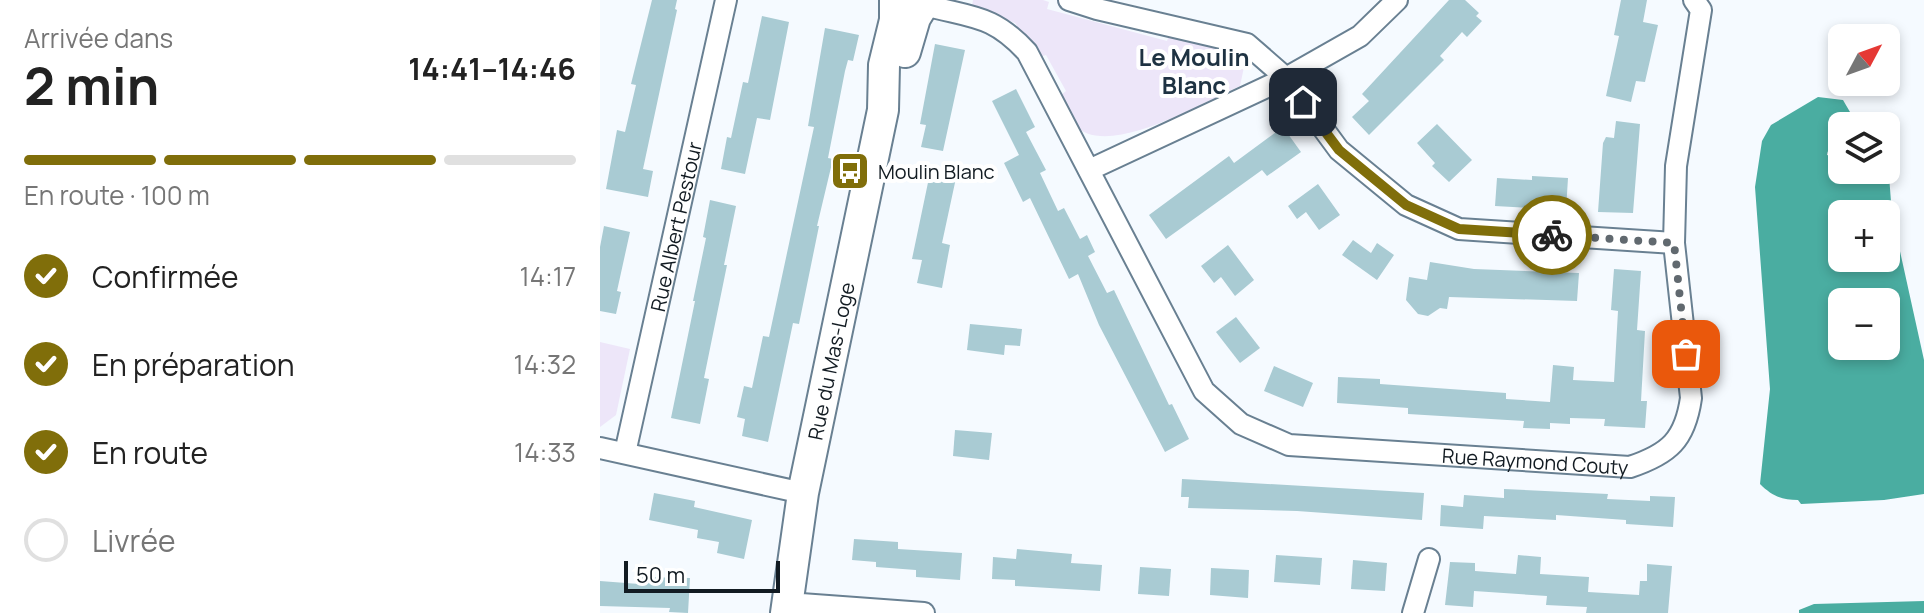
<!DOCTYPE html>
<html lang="fr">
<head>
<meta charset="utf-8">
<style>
  body { margin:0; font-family:Manrope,sans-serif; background:#f6f6f6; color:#222; height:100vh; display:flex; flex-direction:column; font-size:30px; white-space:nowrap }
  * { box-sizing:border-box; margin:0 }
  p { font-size:26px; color:#767676 }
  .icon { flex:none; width:44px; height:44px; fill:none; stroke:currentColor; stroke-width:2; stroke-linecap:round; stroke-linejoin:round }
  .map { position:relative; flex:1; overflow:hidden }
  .panel { display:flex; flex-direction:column; background:#fff; width:600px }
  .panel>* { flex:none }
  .needle { width:52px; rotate:49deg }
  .controls { position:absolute; left:1228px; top:24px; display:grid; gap:16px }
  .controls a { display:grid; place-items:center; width:72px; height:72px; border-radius:12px; background:#fff; box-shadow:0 4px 12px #0003; font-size:40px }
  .scale { position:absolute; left:24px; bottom:20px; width:156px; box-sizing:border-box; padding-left:8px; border:4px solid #121b22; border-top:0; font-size:22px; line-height:28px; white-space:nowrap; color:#121b22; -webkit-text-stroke:6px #fff; paint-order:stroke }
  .pin { position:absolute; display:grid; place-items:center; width:68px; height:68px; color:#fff; margin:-34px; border-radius:16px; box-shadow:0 4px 12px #0006 }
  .courier { position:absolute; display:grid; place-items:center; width:80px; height:80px; margin:-40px; border:6px solid #806e0a; border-radius:50%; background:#fff; color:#222; box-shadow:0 2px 10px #0007 }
  .overview em { font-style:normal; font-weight:700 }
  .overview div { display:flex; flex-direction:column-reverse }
  .overview { display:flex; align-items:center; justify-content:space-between; height:136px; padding:0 24px }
  h1 { font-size:52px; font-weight:700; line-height:60px }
  .bar { display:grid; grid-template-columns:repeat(4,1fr); gap:12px 8px; align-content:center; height:96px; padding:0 24px }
  .bar i { height:10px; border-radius:6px; background:#e0e0e0 }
  .bar .on { background:#806e0a }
  .bar p { grid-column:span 4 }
  ol { padding:0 24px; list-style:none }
  li { display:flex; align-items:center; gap:24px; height:88px }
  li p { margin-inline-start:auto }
  li .icon { padding:8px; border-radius:50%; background:#806e0a; color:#fff; stroke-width:4 }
  li:last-child { color:#767676 }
  li i { width:44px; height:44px; border:4px solid #e0e0e0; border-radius:50% }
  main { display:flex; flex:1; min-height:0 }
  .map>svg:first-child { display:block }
  .green { fill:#ede6f9 }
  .water { fill:#4aada1; fill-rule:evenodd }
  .building { fill:#a9cbd3 }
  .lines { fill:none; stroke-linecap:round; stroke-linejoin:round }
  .street-casing { stroke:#698092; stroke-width:24 }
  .secondary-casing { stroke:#698092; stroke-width:34 }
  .street { stroke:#fff; stroke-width:20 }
  .secondary { stroke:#fff; stroke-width:30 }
  .done { stroke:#61696f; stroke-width:8; stroke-dasharray:0 14.4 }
  .route { stroke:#806e0a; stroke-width:10 }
  .labels { text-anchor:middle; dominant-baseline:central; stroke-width:8; stroke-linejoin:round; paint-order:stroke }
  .poi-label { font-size:20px; fill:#121b22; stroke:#fff; text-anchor:start }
  .street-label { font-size:20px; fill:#121b22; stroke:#fff }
  .quarter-label { font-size:24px; font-weight:bold; fill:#1e3242; stroke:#fff }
</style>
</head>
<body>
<main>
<section class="panel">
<div class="overview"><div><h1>2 min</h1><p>Arrivée dans</p></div><em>14:41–14:46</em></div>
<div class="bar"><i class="on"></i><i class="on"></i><i class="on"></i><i></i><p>En route · 100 m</p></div>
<ol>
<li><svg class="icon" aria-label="check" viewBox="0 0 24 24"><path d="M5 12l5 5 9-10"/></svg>Confirmée<p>14:17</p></li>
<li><svg class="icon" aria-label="check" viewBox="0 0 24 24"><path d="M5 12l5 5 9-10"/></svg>En préparation<p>14:32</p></li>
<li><svg class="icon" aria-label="check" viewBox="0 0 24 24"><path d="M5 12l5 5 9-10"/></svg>En route<p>14:33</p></li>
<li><i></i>Livrée</li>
</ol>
</section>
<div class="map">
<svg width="1324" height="613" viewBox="0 0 1324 613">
  <rect width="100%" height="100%" fill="#f5faff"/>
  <g class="green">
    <path d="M373 0H443L449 2 447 9 567 41 569 35 640 53 644 67 640 86C604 101 505 162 474 124 468 116 464 104 460 96L466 91 446 55 439 57 415 23 372 6Z"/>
    <path d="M0 342 30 349 16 415 0 427Z"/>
  </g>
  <g class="water">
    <path d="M1218 97 1243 100 1257 124V126H1242V141C1234 143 1228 147 1227 155L1242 159V170H1286V157L1288 162 1292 215 1324 360V494L1284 500 1201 504 1198 500C1182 500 1172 496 1160 484L1170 389 1155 187 1162 141 1171 125ZM1242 214H1286V258H1242ZM1242 302H1286V346H1242Z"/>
    <path d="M1324 601V613H1199V610L1214 604Z"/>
  </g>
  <g class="building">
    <path d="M52 0H77L75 9 77 10 43 169 53 171 48 197 6 189 17 130 25 132 36 85 31 84Z"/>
    <path d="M849 0H865L879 13 876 16 882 21 867 37 862 32 840 56 844 60 769 135 752 117 769 101 762 94Z"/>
    <path d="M1021 0H1047L1043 22 1058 25 1045 82 1036 81 1031 102 1006 96 1019 36 1014 35Z"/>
    <path d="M162 16 189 22 170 120 157 118 145 174 121 169 127 137 131 138 143 82 148 83Z"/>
    <path d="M225 28 259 35 253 61 248 60 245 71 228 158 233 159 217 226H219L199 324 193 323 168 442 142 436 145 419 137 417 144 386 152 388 163 336 169 337 214 127 208 126Z"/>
    <path d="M335 44 365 50 343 151 321 147 326 125 320 124Z"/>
    <path d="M416 89 435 127 426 132 446 170 440 173 458 211 464 208 480 239 487 235 495 252 488 256 507 293 514 290 569 405 572 404 589 439 565 452 499 325 478 274 469 279 430 198 423 202 404 163 419 155 392 101Z"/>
    <path d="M1016 121 1040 124 1033 213 998 212 1003 143 1006 137 1014 138Z"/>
    <path d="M837 124 872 160 849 182 832 166 835 163 817 143Z"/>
    <path d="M683 127 701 152 667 176 662 170 566 239 549 215 629 156 634 163Z"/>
    <path d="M330 173 356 178 342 243 350 245 342 288 317 283 322 260 312 259Z"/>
    <path d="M932 176 968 178 966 210 895 206 897 178 932 180Z"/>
    <path d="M718 184 740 215 719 230 706 212 697 219 688 206Z"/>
    <path d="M110 200 136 206 124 265H127L104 378 109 379 100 424 71 418 95 301H93L106 238 103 237Z"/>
    <path d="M4 226 30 232 17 291 21 292 16 314 0 311V247Z"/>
    <path d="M753 240 771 253 777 243 794 255 777 280 742 255Z"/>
    <path d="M628 245 654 280 635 296 621 277 614 283 601 266Z"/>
    <path d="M830 262 874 269 979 273 977 301 849 297 847 309 840 308 828 316 818 314 806 300 809 277 827 280Z"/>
    <path d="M1014 269 1041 271 1037 330 1045 331 1041 401H1047L1045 428 1004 426 1005 419 970 418V424L950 423V429L923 428 924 421 808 414V408L737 403 738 377 780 379V384L906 393V399L950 402 953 365 974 367 973 380 1014 382 1018 311 1011 310Z"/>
    <path d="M636 317 660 348 640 363 616 332Z"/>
    <path d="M370 324 422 329 420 346 405 345 404 355 367 350Z"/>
    <path d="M674 366 713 383 703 407 664 391Z"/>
    <path d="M355 430 392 433 389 460 353 456Z"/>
    <path d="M582 479 824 493 822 520 697 511 588 508 589 497H581Z"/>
    <path d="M904 489 1008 494 1007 499 1050 501V496L1075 497 1073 527 1026 524V520L956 515V520L884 516 883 529 840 526 841 505 863 507 864 495 904 498Z"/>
    <path d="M54 493 95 501 94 507 152 520 144 559 117 553 119 542 97 538 98 530 49 520Z"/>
    <path d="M254 539 298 542V549L362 553 360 580 316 577V570L276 567V562L252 560Z"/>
    <path d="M417 549 472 554 471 563 502 565 500 591 415 586V580L392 579 393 557 416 559Z"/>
    <path d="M676 555 722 558 720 585 674 582Z"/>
    <path d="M918 555 941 557 940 574 989 577 988 592 1039 595 1040 581H1047V564L1072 566 1068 613H986L987 607 946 605 947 596 874 591 873 607 845 605 850 562 875 563V571L916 574Z"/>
    <path d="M753 560 787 563 785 591 751 589Z"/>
    <path d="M540 567 571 569 569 596 538 594Z"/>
    <path d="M611 568 649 570 648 598 610 595Z"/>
    <path d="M39 577 90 578 88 613 69 612 70 608 0 606V581L39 584Z"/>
  </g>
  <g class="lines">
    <g class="street-casing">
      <g id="street">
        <path d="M469 0 497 9 647 44 686 78 739 150 806 205 859 229 1074 243"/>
        <path id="s1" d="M325 5C372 18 392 14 427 52L604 391 641 424 689 445 1030 467C1069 454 1085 440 1091 398L1074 243 1076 166 1101 10 1094 0"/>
        <path d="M489 170 686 78 760 36 797 0"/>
        <path d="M0 448 203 493"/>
        <path id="s2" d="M25 453 126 0"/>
        <path d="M187 600 201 604 324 613"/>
        <path d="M813 613 829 559"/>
      </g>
    </g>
    <g class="secondary-casing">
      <g id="secondary">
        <path d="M305 52 315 18 326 0"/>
        <path id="s3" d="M186 613 203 493 283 110 284 65 295 20V0"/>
      </g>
    </g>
    <use href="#street" class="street"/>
    <use href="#secondary" class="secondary"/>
  </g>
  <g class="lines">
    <path class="done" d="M952 235 1074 243 1086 354"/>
    <path class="route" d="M703 102 739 150 806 205 859 229 952 235"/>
  </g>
  <defs>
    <g id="bus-square" transform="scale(2)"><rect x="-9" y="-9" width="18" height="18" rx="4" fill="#806e0a" stroke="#fff"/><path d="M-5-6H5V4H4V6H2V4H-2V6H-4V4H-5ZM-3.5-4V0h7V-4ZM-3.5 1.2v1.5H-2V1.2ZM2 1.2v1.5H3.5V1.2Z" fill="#fff"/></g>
  </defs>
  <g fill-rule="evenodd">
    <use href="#bus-square" x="250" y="171"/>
  </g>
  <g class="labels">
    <g class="poi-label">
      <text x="278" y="171">Moulin Blanc</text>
    </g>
    <g class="street-label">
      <text stroke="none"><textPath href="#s2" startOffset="232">Rue Albert Pestour</textPath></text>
      <text stroke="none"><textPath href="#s3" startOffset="256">Rue du Mas-Loge</textPath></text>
      <text stroke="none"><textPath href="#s1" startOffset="846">Rue Raymond Couty</textPath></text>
    </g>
    <g class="quarter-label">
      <text x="594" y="56">Le Moulin<tspan x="594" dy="28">Blanc</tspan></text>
    </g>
  </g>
</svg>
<div class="controls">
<a><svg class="needle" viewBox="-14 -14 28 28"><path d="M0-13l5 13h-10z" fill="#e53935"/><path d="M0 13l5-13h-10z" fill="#767676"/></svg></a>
<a><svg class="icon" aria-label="layers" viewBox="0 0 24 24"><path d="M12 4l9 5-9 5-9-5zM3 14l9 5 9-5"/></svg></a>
<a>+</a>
<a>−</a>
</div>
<div class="scale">50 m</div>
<div class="pin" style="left:1086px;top:354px;background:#ea580c"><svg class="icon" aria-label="bag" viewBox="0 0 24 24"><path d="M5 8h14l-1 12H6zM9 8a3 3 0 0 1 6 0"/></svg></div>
<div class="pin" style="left:703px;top:102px;background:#1f2937"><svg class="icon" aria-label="home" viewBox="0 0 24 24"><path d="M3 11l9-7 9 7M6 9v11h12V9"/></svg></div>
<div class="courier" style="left:952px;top:235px"><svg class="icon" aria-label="bike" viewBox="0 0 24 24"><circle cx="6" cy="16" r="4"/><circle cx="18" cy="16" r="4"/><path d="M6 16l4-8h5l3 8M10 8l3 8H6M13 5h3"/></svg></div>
</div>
</main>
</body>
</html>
